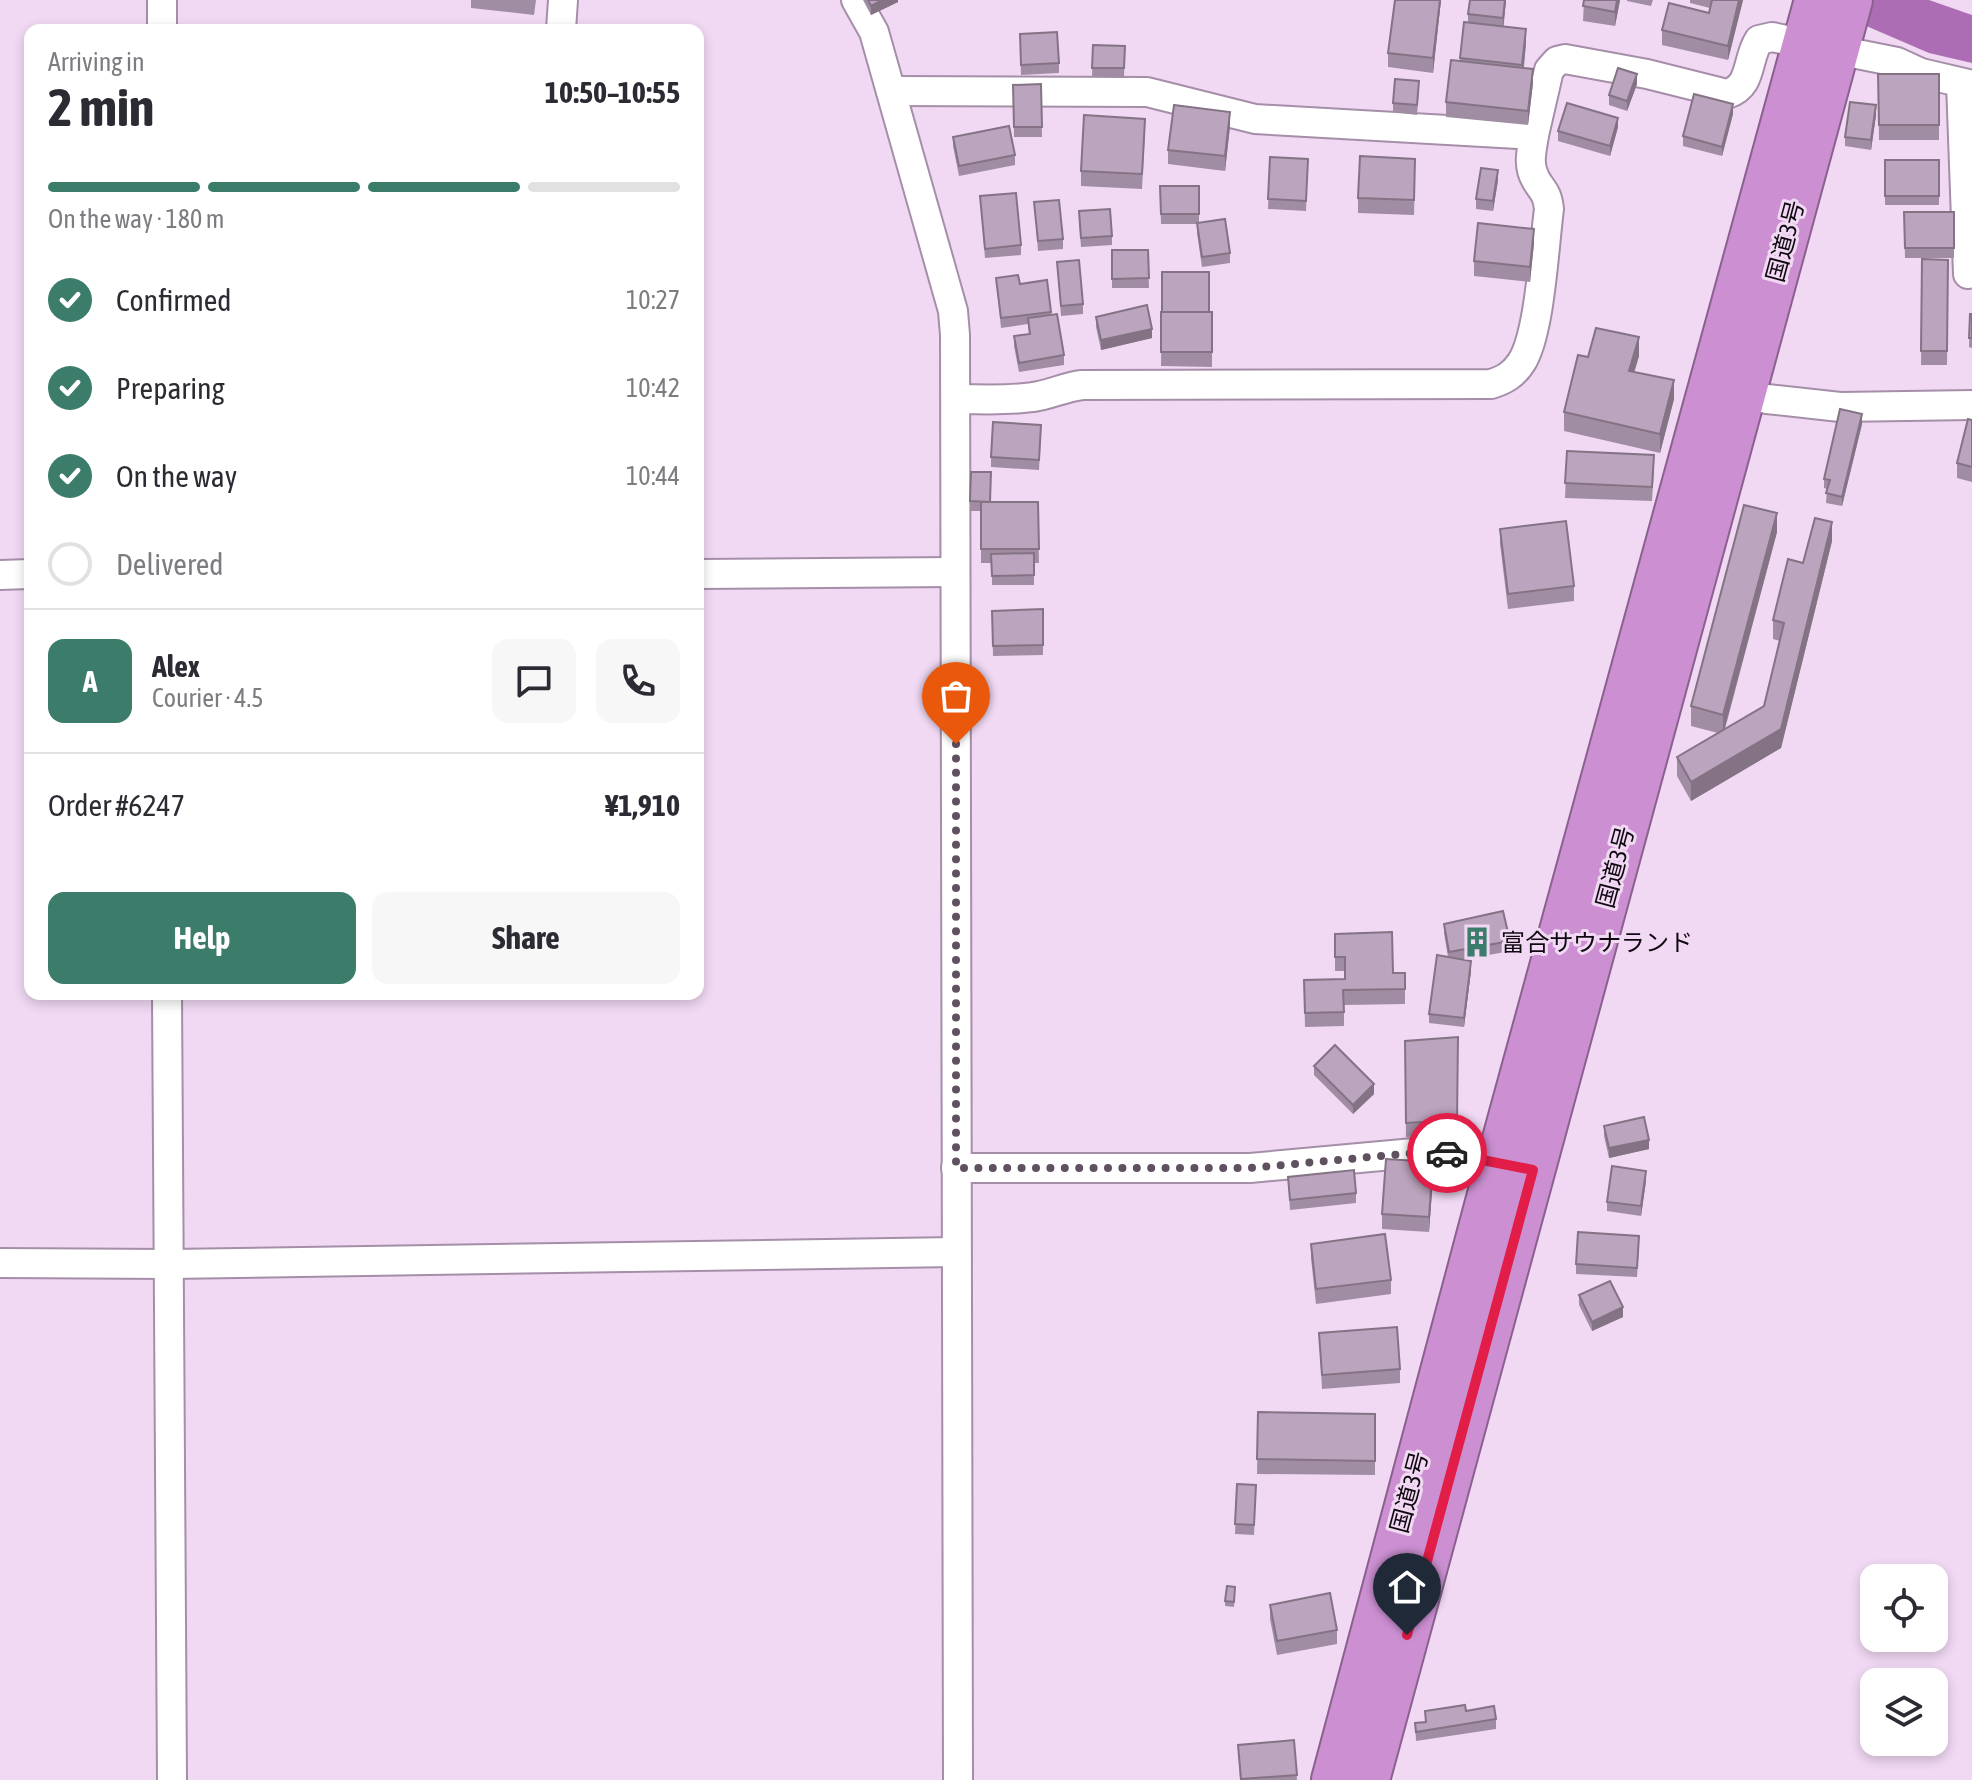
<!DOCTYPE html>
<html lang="en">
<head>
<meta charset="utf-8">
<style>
  body { margin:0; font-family:"Asap Condensed","Noto Sans JP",sans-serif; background:#f7f7f7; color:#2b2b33; height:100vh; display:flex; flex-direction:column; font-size:30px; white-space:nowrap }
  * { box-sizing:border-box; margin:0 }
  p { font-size:26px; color:#7c7c81 }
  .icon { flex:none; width:44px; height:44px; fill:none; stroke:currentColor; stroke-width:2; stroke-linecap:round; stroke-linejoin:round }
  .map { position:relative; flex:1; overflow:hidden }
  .side { position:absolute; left:24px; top:24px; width:680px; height:976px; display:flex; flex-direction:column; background:#fff; border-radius:16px; box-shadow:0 4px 12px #0003 }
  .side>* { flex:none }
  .controls { position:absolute; left:1860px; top:1564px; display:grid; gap:16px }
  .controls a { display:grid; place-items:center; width:88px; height:88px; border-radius:16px; background:#fff; box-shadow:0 4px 12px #0003; font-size:40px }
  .pin { position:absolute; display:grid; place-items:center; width:68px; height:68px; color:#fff; margin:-82px -34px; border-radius:50% 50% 50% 0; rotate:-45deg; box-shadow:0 0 8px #0007 }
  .pin .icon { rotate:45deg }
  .courier { position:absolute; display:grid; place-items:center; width:80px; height:80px; margin:-40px; border:6px solid #e11d48; border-radius:50%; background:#fff; color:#222; box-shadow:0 2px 10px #0007 }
  .head em { font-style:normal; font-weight:700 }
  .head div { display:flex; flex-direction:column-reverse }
  .head { display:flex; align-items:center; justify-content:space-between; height:136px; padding:0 24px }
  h1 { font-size:52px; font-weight:700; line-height:60px }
  .bar { display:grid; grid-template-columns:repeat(4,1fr); gap:12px 8px; align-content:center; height:96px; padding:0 24px }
  .bar i { height:10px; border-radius:6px; background:#e1e1e2 }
  .bar .active { background:#3c7c6a }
  .bar p { grid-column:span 4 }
  .line { display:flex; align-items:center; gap:20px; padding:0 24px; border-top:2px solid #e1e1e2 }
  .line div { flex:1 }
  .round { display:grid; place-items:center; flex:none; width:84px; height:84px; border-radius:16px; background:#f7f7f7 }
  ol { padding:0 24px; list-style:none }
  li { display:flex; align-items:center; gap:24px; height:88px }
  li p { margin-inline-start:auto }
  li .icon { padding:8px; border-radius:50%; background:#3c7c6a; color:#fff; stroke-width:4 }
  li:last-child { color:#7c7c81 }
  li i { width:44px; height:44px; border:4px solid #e1e1e2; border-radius:50% }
  .cta { display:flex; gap:16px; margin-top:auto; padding:16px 24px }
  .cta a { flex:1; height:92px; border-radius:16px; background:#3c7c6a; color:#fff; font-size:32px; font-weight:700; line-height:92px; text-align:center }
  .cta a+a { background:#f7f7f7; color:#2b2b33 }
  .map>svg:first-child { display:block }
  .water { fill:#ad6db5 }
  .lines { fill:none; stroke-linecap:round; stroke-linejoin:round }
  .minor-casing { stroke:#a58ea8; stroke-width:32 }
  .highway-casing { stroke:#8a608e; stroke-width:46 }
  .minor { stroke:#fff; stroke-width:28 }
  .highway { stroke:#cc90d2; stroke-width:42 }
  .wall { fill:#a18da3 }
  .shaded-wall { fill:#837384 }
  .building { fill:#bba4bd; stroke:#837384; stroke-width:2 }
  .done { stroke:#5f5160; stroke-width:8; stroke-dasharray:0 14.4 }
  .route { stroke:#e11d48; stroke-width:10 }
  .labels { text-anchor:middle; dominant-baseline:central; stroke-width:6; stroke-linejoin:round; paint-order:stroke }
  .street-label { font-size:24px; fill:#100811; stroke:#f1d9f4 }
  .poi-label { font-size:24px; fill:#100811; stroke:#f1d9f4; text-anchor:start }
</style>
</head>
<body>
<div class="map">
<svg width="1972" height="1780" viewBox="0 0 1972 1780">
  <rect width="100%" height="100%" fill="#f1d9f4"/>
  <path class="water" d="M1806 0H1929L1972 15V63L1929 53Z"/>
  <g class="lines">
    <g class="minor-casing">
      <g id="minor">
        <path d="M856 0 874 32 953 311 955 335 958 1780"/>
        <path d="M162 30V0"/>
        <path d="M561 30 563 0"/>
        <path d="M1961 83 1968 274"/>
        <path d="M891 91 1147 92 1255 119 1534 135 1549 70 1557 61 1565 59 1647 74 1727 94C1753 86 1746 60 1759 40L1772 37 1897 62 1921 73 1972 85"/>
        <path d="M1730 391 1767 399 1840 407 1972 405"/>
        <path d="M956 399C981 399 1007 401 1033 397 1049 395 1065 387 1082 385L1491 384C1504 380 1513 375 1521 363 1540 335 1544 246 1549 209 1547 192 1543 192 1536 180 1527 165 1532 150 1534 135"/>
        <path d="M698 574 954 572"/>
        <path d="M0 575 30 574"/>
        <path d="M167 994 172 1780"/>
        <path d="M956 1168H1250L1436 1151 1513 1165"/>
        <path d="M0 1263 170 1264 956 1252"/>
      </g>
    </g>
    <g class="highway-casing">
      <g id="highway">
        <path d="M1333 1780 1498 1161 1816 0"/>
        <path d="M1368 1780 1851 0"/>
      </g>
    </g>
    <use href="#minor" class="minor"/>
    <use href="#highway" class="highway"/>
  </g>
  <g class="wall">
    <path d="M471 0H536L534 15 471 8Z"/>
    <path d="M863 0H898V2L871 15Z"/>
    <path d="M1395 0H1441L1433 73 1388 67V53Z"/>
    <path d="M1506 0 1503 26 1526 43 1524 68 1533 83 1528 125 1446 117V102L1460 61 1464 22 1468 23V14Z"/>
    <path d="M1584 0H1620L1615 26 1583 21Z"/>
    <path d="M1627 0H1653L1651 6 1627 1Z"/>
    <path d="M1690 0H1743L1728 60 1662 45V30L1709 13 1710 8 1690 3Z"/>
    <path d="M1020 43 1059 63V73L1021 75Z"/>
    <path d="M1093 45 1125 46 1124 78 1092 77Z"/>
    <path d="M1878 74H1939V140H1879Z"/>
    <path d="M1041 84 1042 137H1014L1013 85Z"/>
    <path d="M1637 84 1627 111 1609 105V95Z"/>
    <path d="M1419 91 1417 115 1393 112V103Z"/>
    <path d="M1733 114 1722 156 1683 146V136Z"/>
    <path d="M1876 115 1871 150 1845 146V137Z"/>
    <path d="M1230 126 1225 171 1168 164V150Z"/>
    <path d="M1618 127 1610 156 1558 141V131Z"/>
    <path d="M1145 133 1142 189 1081 186V171Z"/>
    <path d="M953 137 1015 155V165L959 176 953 146Z"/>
    <path d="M1270 157 1308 159 1306 211 1268 209Z"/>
    <rect x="1885" y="160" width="54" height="45"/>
    <path d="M1415 173 1414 215 1358 213V198Z"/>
    <path d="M1498 180 1493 211 1476 209V199Z"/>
    <path d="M1160 186H1199V223L1230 253V263L1202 267 1197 233V224H1161Z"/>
    <path d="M980 196 1021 245V255L985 258Z"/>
    <path d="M1034 202 1063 239V249L1038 251Z"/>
    <path d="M1904 212H1954V258H1905Z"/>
    <path d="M1079 221 1112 236V245L1081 247Z"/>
    <path d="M1534 243 1530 282 1474 276V261Z"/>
    <path d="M1112 250H1148L1149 288H1112Z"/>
    <path d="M1922 259 1948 260 1947 365H1921Z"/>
    <path d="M1057 262 1083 304V314L1061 316Z"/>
    <path d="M1162 272 1209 312H1212V367L1161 366Z"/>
    <path d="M996 278 1020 284 1051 312 1064 355V365L1019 372 1014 346V336L1029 334 1028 324 1001 328Z"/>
    <path d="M1970 314H1972V348L1969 347Z"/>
    <path d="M1096 317 1152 338 1101 350 1096 327Z"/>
    <path d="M1639 356 1634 372 1674 399 1660 453 1564 431V412L1588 357Z"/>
    <path d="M1972 420V482L1957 478V463Z"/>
    <path d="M1862 424 1842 506 1826 503 1827 489 1824 488V479Z"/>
    <path d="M1041 434 1039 470 991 467V457Z"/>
    <path d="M1567 451 1654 469 1652 501 1565 498Z"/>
    <path d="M971 472 991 502H1038L1039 563H1034V585H992V563H981V511H970Z"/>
    <path d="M1500 529 1574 586V601L1508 609 1500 544Z"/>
    <path d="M1777 532 1725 729 1764 706 1780 641 1773 639V620L1803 563 1832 541 1781 748 1691 801 1677 776V757L1718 733 1691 726V706Z"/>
    <path d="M1043 609V655L993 656 992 611Z"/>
    <path d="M1444 924 1510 941V951L1462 960 1471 971 1464 1027 1429 1023V1014L1448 957 1444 933Z"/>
    <path d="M1335 934 1393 973H1405V1004L1344 1005V1026L1305 1027 1304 980 1345 979V971H1335Z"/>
    <path d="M1458 1037 1457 1134 1406 1137 1405 1041Z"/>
    <path d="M1314 1066 1374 1094 1353 1114 1314 1075Z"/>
    <path d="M1604 1126 1649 1149 1609 1158 1604 1136Z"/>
    <path d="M1288 1177 1356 1193V1203L1290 1210Z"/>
    <path d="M1433 1177 1429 1232 1382 1229V1214Z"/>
    <path d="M1646 1181 1641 1216 1607 1211V1202Z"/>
    <path d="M1311 1244 1391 1280V1294L1316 1304 1311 1258Z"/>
    <path d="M1639 1246 1637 1277 1576 1274V1264Z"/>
    <path d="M1579 1295 1623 1317 1592 1331 1579 1305Z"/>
    <path d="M1319 1333 1400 1369V1383L1322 1389Z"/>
    <path d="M1258 1412 1375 1414V1475L1257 1474Z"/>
    <path d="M1237 1484 1256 1485 1254 1535 1235 1534Z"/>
    <path d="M1235 1587 1234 1607 1225 1606V1601Z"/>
    <path d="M1270 1605 1337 1630V1644L1277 1655 1270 1619Z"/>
    <path d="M1425 1711H1466L1496 1719V1729L1416 1741 1415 1723 1425 1722Z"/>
    <path d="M1294 1740 1297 1780H1240L1238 1745Z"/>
  </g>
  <g class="shaded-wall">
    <path d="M882 0H898V2L871 15V6Z"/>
    <path d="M1440 0H1441L1433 73V58Z"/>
    <path d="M1505 0H1506L1503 33V18Z"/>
    <path d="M1617 0H1620L1615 26V12Z"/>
    <path d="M1739 0H1743L1728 60V46Z"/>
    <path d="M1526 29V43L1522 79V65Z"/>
    <path d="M1533 69V83L1528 125V111Z"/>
    <path d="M1637 74V84L1627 111V101Z"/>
    <path d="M1733 104V114L1722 156V147Z"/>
    <path d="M1876 105V115L1871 150V140Z"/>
    <path d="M1230 112V126L1225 171V156Z"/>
    <path d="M1618 118V127L1610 156V146Z"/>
    <path d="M1498 170V180L1493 211V201Z"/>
    <path d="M1534 229V243L1530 282V267Z"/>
    <path d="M1152 329V338L1101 350V340Z"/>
    <path d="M1639 337V356L1629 390V371Z"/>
    <path d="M1674 380V399L1660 453V434Z"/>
    <path d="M1862 414V424L1842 506V497Z"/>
    <path d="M1777 513V532L1723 734V715Z"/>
    <path d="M1832 522V541L1781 748 1691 801V782L1781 729Z"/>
    <path d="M1471 961V971L1464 1027V1018Z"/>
    <path d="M1374 1084V1094L1353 1114V1105Z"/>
    <path d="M1649 1140V1149L1609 1158V1148Z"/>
    <path d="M1433 1162V1177L1429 1232V1217Z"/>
    <path d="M1646 1171V1181L1641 1216V1206Z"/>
    <path d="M1623 1307V1317L1592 1331V1322Z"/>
  </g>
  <g class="building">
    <path d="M868 0H882L871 6Z"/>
    <path d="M1395 0H1440L1433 58 1388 53Z"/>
    <path d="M1470 0H1505L1503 18 1468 14Z"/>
    <path d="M1584 0H1617L1615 12 1583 6Z"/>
    <path d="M1712 0H1739L1728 46 1662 30 1669 3 1709 13Z"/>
    <path d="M1464 22 1526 29 1522 65 1460 58Z"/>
    <path d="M1057 32 1059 63 1021 65 1020 34Z"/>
    <path d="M1093 45 1125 46 1124 68H1092Z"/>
    <path d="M1451 60 1533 69 1528 111 1446 102Z"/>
    <path d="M1618 68 1637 74 1627 101 1609 95Z"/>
    <path d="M1878 74H1939V125H1879Z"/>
    <path d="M1395 79 1419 81 1417 105 1393 103Z"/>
    <path d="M1041 84 1042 127H1014L1013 85Z"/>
    <path d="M1694 94 1733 104 1722 147 1683 136Z"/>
    <path d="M1850 102 1876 105 1871 140 1845 137Z"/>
    <path d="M1567 103 1618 118 1610 146 1558 131Z"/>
    <path d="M1174 105 1230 112 1225 156 1168 150Z"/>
    <path d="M1084 115 1145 119 1142 174 1081 171Z"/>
    <path d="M1009 126 1015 155 959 166 953 137Z"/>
    <path d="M1360 156 1415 159 1414 200 1358 198Z"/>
    <path d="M1270 157 1308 159 1306 201 1268 199Z"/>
    <rect x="1885" y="160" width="54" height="36"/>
    <path d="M1481 168 1498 170 1493 201 1476 199Z"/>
    <path d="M1160 186H1199V214H1161Z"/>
    <path d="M1016 193 1021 245 985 249 980 196Z"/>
    <path d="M1059 200 1063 239 1038 241 1034 202Z"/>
    <path d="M1110 209 1112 236 1081 238 1079 211Z"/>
    <path d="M1904 212H1954V248H1905Z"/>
    <path d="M1225 219 1230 253 1202 257 1197 223Z"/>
    <path d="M1478 223 1534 229 1530 267 1474 261Z"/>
    <path d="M1112 250H1148L1149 278 1112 279Z"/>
    <path d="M1922 259 1948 260 1947 351H1921Z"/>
    <path d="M1079 260 1083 304 1061 306 1057 262Z"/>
    <rect x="1162" y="272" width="47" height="40"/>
    <path d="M1018 275 1020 284 1047 280 1051 312 1001 318 996 278Z"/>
    <path d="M1147 305 1152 329 1101 340 1096 317Z"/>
    <rect x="1161" y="312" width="51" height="40"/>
    <path d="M1057 314 1064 355 1019 363 1014 336 1030 334 1028 318Z"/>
    <path d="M1970 314H1972V338H1969Z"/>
    <path d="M1596 328 1639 337 1629 371 1674 380 1660 434 1564 412 1578 355 1588 357Z"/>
    <path d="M1840 409 1862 414 1842 497 1826 493 1830 480 1824 479Z"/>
    <path d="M1968 419 1972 420V467L1957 463Z"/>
    <path d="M993 422 1041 425 1039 460 991 457Z"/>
    <path d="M1567 451 1654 455 1652 487 1565 483Z"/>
    <path d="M971 472H991L990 502 970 501Z"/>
    <path d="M981 502H1038L1039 549H981Z"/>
    <path d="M1744 505 1777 513 1723 715 1691 706Z"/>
    <path d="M1815 518 1832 522 1781 729 1691 782 1677 757 1764 706 1784 623 1773 620 1788 559 1803 563Z"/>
    <path d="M1566 521 1574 586 1508 594 1500 529Z"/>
    <path d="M1034 553V575L992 576 991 554Z"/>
    <path d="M1043 609V645L993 646 992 611Z"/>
    <path d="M1503 911 1510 941 1449 952 1444 924Z"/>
    <path d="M1392 932 1393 973H1405V989L1343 990 1344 1012 1305 1013 1304 980 1345 979V957H1335V934Z"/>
    <path d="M1437 955 1471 961 1464 1018 1429 1014Z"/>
    <path d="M1458 1037 1457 1120 1406 1123 1405 1041Z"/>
    <path d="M1335 1045 1374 1084 1353 1105 1314 1066Z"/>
    <path d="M1644 1117 1649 1140 1609 1148 1604 1126Z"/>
    <path d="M1386 1159 1433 1162 1429 1217 1382 1214Z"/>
    <path d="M1612 1166 1646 1171 1641 1206 1607 1202Z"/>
    <path d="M1354 1170 1356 1193 1290 1200 1288 1177Z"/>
    <path d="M1578 1232 1639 1236 1637 1268 1576 1264Z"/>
    <path d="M1385 1234 1391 1280 1316 1289 1311 1244Z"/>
    <path d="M1610 1281 1623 1307 1592 1322 1579 1295Z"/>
    <path d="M1397 1327 1400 1369 1322 1375 1319 1333Z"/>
    <path d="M1258 1412 1375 1414V1461L1257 1459Z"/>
    <path d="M1237 1484 1256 1485 1254 1525 1235 1524Z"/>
    <path d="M1227 1586 1235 1587 1234 1602 1225 1601Z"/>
    <path d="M1330 1593 1337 1630 1277 1641 1270 1605Z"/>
    <path d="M1465 1705 1466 1711 1494 1706 1496 1719 1416 1732 1415 1723 1426 1722 1425 1711Z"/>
    <path d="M1294 1740 1297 1775 1241 1779 1238 1745Z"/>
  </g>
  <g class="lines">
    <path class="done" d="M956 744V1168H1250L1436 1151 1447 1153"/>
    <path class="route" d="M1407 1635 1533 1170 1447 1153"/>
  </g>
  <defs>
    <g id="building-bare" transform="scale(2.4)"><path d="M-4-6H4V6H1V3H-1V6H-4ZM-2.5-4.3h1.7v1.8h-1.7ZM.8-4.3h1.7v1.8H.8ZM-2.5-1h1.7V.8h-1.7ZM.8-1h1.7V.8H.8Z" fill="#3c7c6a" stroke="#f1d9f4" stroke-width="2.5" paint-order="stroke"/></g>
  </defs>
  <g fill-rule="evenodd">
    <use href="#building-bare" x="1477" y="942"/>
  </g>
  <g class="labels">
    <g class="street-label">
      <text transform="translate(1785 241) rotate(-75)">国道3号</text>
      <text transform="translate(1615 867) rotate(-75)">国道3号</text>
      <text transform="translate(1409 1492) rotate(-75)">国道3号</text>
    </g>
    <g class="poi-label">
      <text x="1501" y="942">富合サウナランド</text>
    </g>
  </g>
</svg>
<div class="controls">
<a><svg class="icon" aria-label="locate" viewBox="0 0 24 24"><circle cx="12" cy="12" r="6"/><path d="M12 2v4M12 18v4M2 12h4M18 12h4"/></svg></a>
<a><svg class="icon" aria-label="layers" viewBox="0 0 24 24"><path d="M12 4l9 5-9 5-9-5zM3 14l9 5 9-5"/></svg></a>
</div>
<div class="pin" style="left:956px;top:744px;background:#ea580c"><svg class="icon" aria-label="bag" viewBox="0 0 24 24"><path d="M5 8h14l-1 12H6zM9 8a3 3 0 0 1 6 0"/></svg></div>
<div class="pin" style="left:1407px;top:1635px;background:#1f2937"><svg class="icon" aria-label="home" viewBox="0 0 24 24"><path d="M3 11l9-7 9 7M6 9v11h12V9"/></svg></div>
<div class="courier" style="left:1447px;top:1153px"><svg class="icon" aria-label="car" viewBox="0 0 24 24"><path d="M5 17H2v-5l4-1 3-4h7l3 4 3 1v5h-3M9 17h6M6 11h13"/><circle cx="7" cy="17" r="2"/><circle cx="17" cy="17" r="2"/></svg></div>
<section class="side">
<div class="head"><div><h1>2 min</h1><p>Arriving in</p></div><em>10:50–10:55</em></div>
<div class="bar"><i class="active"></i><i class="active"></i><i class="active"></i><i></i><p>On the way · 180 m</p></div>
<ol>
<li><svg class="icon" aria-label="check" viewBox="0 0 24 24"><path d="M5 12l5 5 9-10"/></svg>Confirmed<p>10:27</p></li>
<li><svg class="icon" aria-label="check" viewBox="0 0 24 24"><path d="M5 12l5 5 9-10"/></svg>Preparing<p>10:42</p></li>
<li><svg class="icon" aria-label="check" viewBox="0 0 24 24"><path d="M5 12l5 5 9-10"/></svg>On the way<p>10:44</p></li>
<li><i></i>Delivered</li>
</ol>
<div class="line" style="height:144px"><b class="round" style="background:#3c7c6a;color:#fff">A</b><div><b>Alex</b><p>Courier · 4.5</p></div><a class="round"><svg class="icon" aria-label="chat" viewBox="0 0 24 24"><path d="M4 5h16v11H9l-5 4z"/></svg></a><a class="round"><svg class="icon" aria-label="phone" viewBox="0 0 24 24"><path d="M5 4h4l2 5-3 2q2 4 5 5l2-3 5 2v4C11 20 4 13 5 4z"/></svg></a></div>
<div class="line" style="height:104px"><div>Order #6247</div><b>¥1,910</b></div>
<div class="cta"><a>Help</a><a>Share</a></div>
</section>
</div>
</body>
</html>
